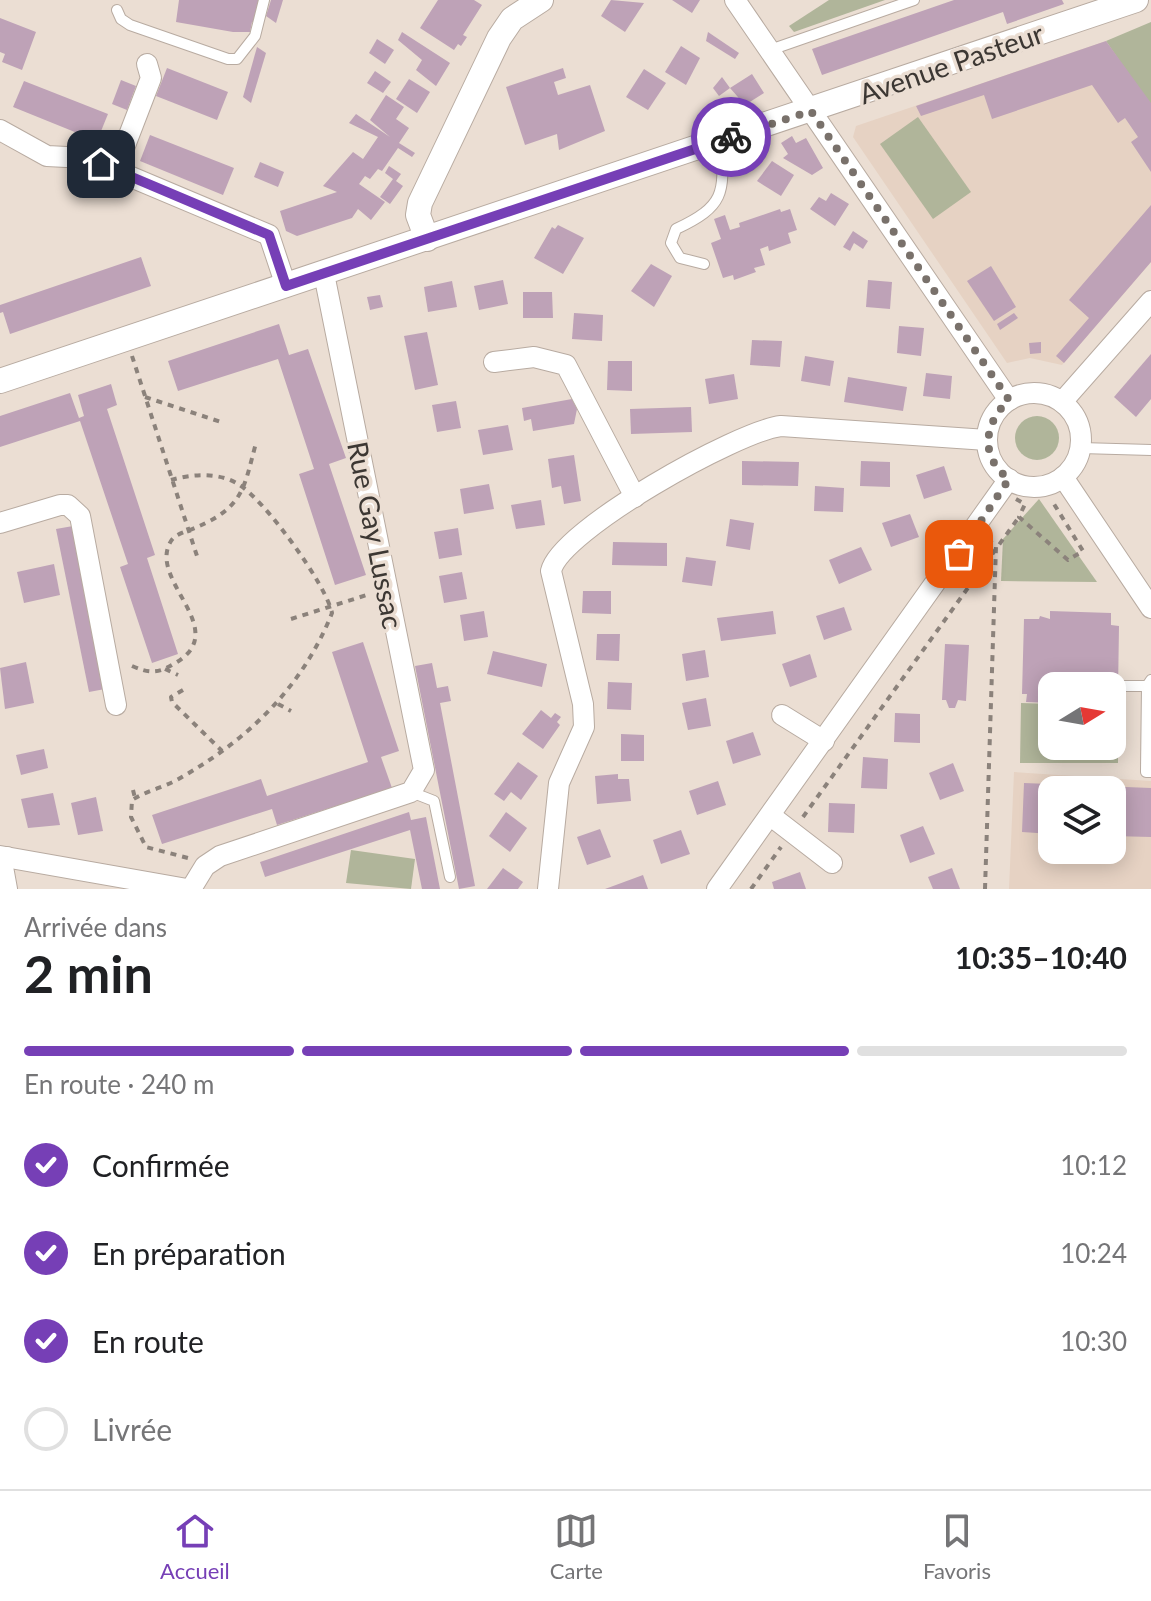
<!DOCTYPE html>
<html lang="fr">
<head>
<meta charset="utf-8">
<style>
  body { margin:0; font-family:Lato,sans-serif; background:#f6f6f6; color:#202124; height:100vh; display:flex; flex-direction:column; font-size:30px; white-space:nowrap }
  * { box-sizing:border-box; margin:0 }
  p { font-size:26px; color:#757577 }
  .icon { flex:none; width:44px; height:44px; fill:none; stroke:currentColor; stroke-width:2; stroke-linecap:round; stroke-linejoin:round }
  .map { position:relative; height:889px; overflow:hidden }
  .drawer { display:flex; flex-direction:column; background:#fff; flex:1 }
  .drawer>* { flex:none }
  .needle { width:52px; rotate:79deg }
  .controls { position:absolute; left:1038px; top:672px; display:grid; gap:16px }
  .controls a { display:grid; place-items:center; width:88px; height:88px; border-radius:16px; background:#fff; box-shadow:0 4px 20px #0003; font-size:40px }
  .pin { position:absolute; display:grid; place-items:center; width:68px; height:68px; color:#fff; margin:-34px; border-radius:16px; box-shadow:0 4px 12px #0006 }
  .courier { position:absolute; display:grid; place-items:center; width:80px; height:80px; margin:-40px; border:6px solid #763fb6; border-radius:50%; background:#fff; color:#222; box-shadow:0 2px 10px #0007 }
  .headline em { font-style:normal; font-weight:700 }
  .headline div { display:flex; flex-direction:column-reverse }
  .headline { display:flex; align-items:center; justify-content:space-between; height:136px; padding:0 24px }
  h1 { font-size:52px; font-weight:700; line-height:60px }
  .bar { display:grid; grid-template-columns:repeat(4,1fr); gap:12px 8px; align-content:center; height:96px; padding:0 24px }
  .bar i { height:10px; border-radius:6px; background:#e0e0e0 }
  .bar .on { background:#763fb6 }
  .bar p { grid-column:span 4 }
  ol { padding:0 24px; list-style:none }
  li { display:flex; align-items:center; gap:24px; height:88px }
  li p { margin-inline-start:auto }
  li .icon { padding:8px; border-radius:50%; background:#763fb6; color:#fff; stroke-width:4 }
  li:last-child { color:#757577 }
  li i { width:44px; height:44px; border:4px solid #e0e0e0; border-radius:50% }
  .tabs { display:flex; justify-content:space-around; align-items:center; height:112px; border-top:2px solid #e0e0e0; background:#fff; font-size:22px; color:#757577 }
  .tabs a { display:grid; justify-items:center; gap:4px }
  .tabs .on { color:#763fb6 }
  .map>svg:first-child { display:block }
  .built { fill:#e6d2c3; fill-rule:evenodd }
  .green { fill:#b0b59a }
  .building { fill:#bea2b7 }
  .lines { fill:none; stroke-linecap:round; stroke-linejoin:round }
  .service-casing { stroke:#b8aba1; stroke-width:12 }
  .minor-casing { stroke:#b8aba1; stroke-width:22 }
  .tertiary-casing { stroke:#b8aba1; stroke-width:26 }
  .path { stroke:#8b827b; stroke-width:4; stroke-dasharray:6 6; stroke-linecap:butt }
  .service { stroke:#fff; stroke-width:10 }
  .minor { stroke:#fff; stroke-width:20 }
  .tertiary { stroke:#fff; stroke-width:24 }
  .done { stroke:#79716b; stroke-width:8; stroke-dasharray:0 14.4 }
  .route { stroke:#763fb6; stroke-width:10 }
  .labels { text-anchor:middle; dominant-baseline:central; stroke-width:7; stroke-linejoin:round; paint-order:stroke }
  .street-label { font-size:28px; fill:#3c3733; stroke:#ebded3 }
</style>
</head>
<body>
<div class="map">
<svg width="1151" height="889" viewBox="0 0 1151 889">
  <rect width="100%" height="100%" fill="#ebded3"/>
  <g class="built">
    <path d="M1106 41 1151 107V262L1062 365 1030 358 1007 363 853 137 856 126Z"/>
    <path d="M1014 772 1151 781V889H1009ZM1052 790H1112V850H1052Z"/>
  </g>
  <g class="green">
    <path d="M829 0H885L794 32 789 26Z"/>
    <path d="M1151 22V103L1149 104 1106 41Z"/>
    <path d="M918 117 971 192 933 219 880 144Z"/>
    <circle cx="1037" cy="438" r="22"/>
    <path d="M1039 499 1097 582 1001 581 1003 539Z"/>
    <path d="M1021 703 1052 704V746H1112V704H1118V763H1020Z"/>
    <path d="M351 850 415 859 411 889 346 883Z"/>
  </g>
  <g class="building">
    <path d="M179 0H259L256 22H252L250 32H233L176 22Z"/>
    <path d="M271 0H283L276 23 266 16Z"/>
    <path d="M438 0H474L482 5 463 35 467 37 461 46 458 44 454 50 420 28Z"/>
    <path d="M611 0 644 3 625 32 601 16Z"/>
    <path d="M672 0H700L692 13Z"/>
    <path d="M954 0H1062L1064 4 1007 24 1003 12 822 75 812 49Z"/>
    <path d="M0 18 36 32 22 70 2 62 5 54 0 52Z"/>
    <path d="M402 32 450 63 436 86 416 70 422 60 398 40Z"/>
    <path d="M708 32 739 53 735 59 706 41Z"/>
    <path d="M377 39 394 50 385 64 369 53Z"/>
    <path d="M1106 41 1151 103V172L1131 142 1138 137 1125 118 1118 123 1092 85 992 119 984 95 921 116 916 106Z"/>
    <path d="M681 46 700 58 686 85 665 72Z"/>
    <path d="M257 47 266 53 251 103 243 97Z"/>
    <path d="M167 68 228 92 217 120 156 96Z"/>
    <path d="M563 68 566 78 554 82 558 95 590 85 605 131 559 150 557 134 525 145 506 87Z"/>
    <path d="M644 69 666 83 648 110 626 97Z"/>
    <path d="M375 71 391 82 383 93 367 83Z"/>
    <path d="M752 74 764 93 745 105 730 88 719 96 713 88 722 77 730 88Z"/>
    <path d="M409 79 430 92 417 113 396 99Z"/>
    <path d="M121 80 136 86 127 110 112 104Z"/>
    <path d="M24 81 108 114 97 141 13 107Z"/>
    <path d="M386 95 404 107 396 119 409 128 399 143 415 153 412 157 398 148 382 171 378 169 370 179 365 176 359 184 385 202 371 220 358 209 352 218 297 236 286 231 280 211 337 192 323 186 353 152 363 159 378 137 349 123 356 114 390 137 370 120Z"/>
    <path d="M150 135 234 168 223 195 140 161Z"/>
    <path d="M792 136 796 143 806 138 823 168 812 175 783 158 788 154 781 143Z"/>
    <path d="M772 161 794 175 781 196 757 181Z"/>
    <path d="M260 162 284 172 278 187 254 177Z"/>
    <path d="M389 166 401 174 396 181 403 186 390 204 380 197 393 179 385 173Z"/>
    <path d="M831 193 849 204 835 226 810 209 819 197 826 201Z"/>
    <path d="M1151 205V262L1064 363 1056 356 1089 318 1069 300Z"/>
    <path d="M780 209 781 212 790 209 797 230 788 233 791 243 769 251 768 246 760 249 765 265 754 268 756 272 734 280 733 275 723 278 711 243 721 239 714 219 725 215 730 230 740 227 739 223Z"/>
    <path d="M558 225 584 238 563 274 534 258 552 227 555 229Z"/>
    <path d="M853 231 868 241 863 249 854 243 850 251 843 247Z"/>
    <path d="M141 257 151 286 10 334 3 312 0 313V305Z"/>
    <path d="M651 264 672 276 654 307 631 291Z"/>
    <path d="M991 266 1016 307 994 321 967 281Z"/>
    <path d="M503 280 508 304 479 310 474 286Z"/>
    <path d="M868 280 892 282 890 309 866 307Z"/>
    <path d="M452 281 457 307 428 312 424 287Z"/>
    <path d="M523 292H552L553 318H523Z"/>
    <path d="M380 295 383 307 370 310 367 297Z"/>
    <path d="M574 313 603 315 602 341 572 339Z"/>
    <path d="M1014 313 1018 318 1000 330 997 324Z"/>
    <path d="M279 324 289 355 308 349 346 458 329 464 366 575 335 585 299 474 314 469 278 359 178 391 168 361Z"/>
    <path d="M899 326 924 328 921 356 897 353Z"/>
    <path d="M427 332 438 385 415 390 404 336Z"/>
    <path d="M752 340 782 341 780 367 750 365Z"/>
    <path d="M1041 342V353L1030 354 1029 343Z"/>
    <path d="M1151 354V399L1136 417 1114 397Z"/>
    <path d="M805 356 834 361 830 386 801 381Z"/>
    <path d="M608 361H632V391L607 390Z"/>
    <path d="M926 373 952 376 950 399 923 396Z"/>
    <path d="M734 374 738 399 709 404 705 379Z"/>
    <path d="M848 377 907 387 903 411 844 402Z"/>
    <path d="M111 384 117 405 107 409 155 555 147 558 178 654 152 663 120 567 128 564 80 421 0 447V416L70 393 79 418 84 416 78 395Z"/>
    <path d="M572 399 577 409 574 424 533 431 531 419 524 421 522 408Z"/>
    <path d="M456 401 461 428 437 432 432 405Z"/>
    <path d="M691 407 692 432 631 434 630 409Z"/>
    <path d="M508 425 513 450 483 455 478 430Z"/>
    <path d="M574 455 581 501 564 504 561 486 552 488 548 459Z"/>
    <path d="M742 461 799 462 798 486 742 485Z"/>
    <path d="M861 461 890 462V487L860 486Z"/>
    <path d="M944 466 952 490 924 499 916 475Z"/>
    <path d="M489 484 494 509 464 514 460 489Z"/>
    <path d="M815 486 844 488 843 512 814 511Z"/>
    <path d="M541 500 545 525 516 529 511 505Z"/>
    <path d="M910 514 919 537 891 547 882 523Z"/>
    <path d="M730 519 754 523 750 550 726 546Z"/>
    <path d="M73 526 105 689 89 692 56 529Z"/>
    <path d="M458 528 462 555 439 559 434 532Z"/>
    <path d="M613 542 667 543V566L612 565Z"/>
    <path d="M861 547 872 570 839 584 829 560Z"/>
    <path d="M686 557 716 561 712 586 682 582Z"/>
    <path d="M54 564 60 595 24 603 17 572Z"/>
    <path d="M462 572 467 599 444 603 439 576Z"/>
    <path d="M583 591H611V614L582 613Z"/>
    <path d="M844 607 852 630 824 640 816 616Z"/>
    <path d="M484 611 488 637 464 641 460 615Z"/>
    <path d="M773 611 776 634 721 641 717 618Z"/>
    <path d="M1050 611 1111 613V625L1119 626 1118 691H1112V686H1052V703L1026 702 1027 694H1022L1024 619H1039L1040 616 1050 619Z"/>
    <path d="M597 634H620L619 661 596 660Z"/>
    <path d="M363 642 399 751 381 757 392 788 277 825 272 809 162 844 152 815 261 779 267 796 368 762 332 652Z"/>
    <path d="M945 644 969 645 966 701 958 700 955 708H949L946 700H942Z"/>
    <path d="M705 650 709 677 686 681 682 654Z"/>
    <path d="M493 651 547 664 542 687 487 674Z"/>
    <path d="M810 654 817 677 790 687 782 664Z"/>
    <path d="M26 662 34 703 5 709 0 668Z"/>
    <path d="M432 663 437 688 448 686 451 701 440 703 475 886 459 889 415 666Z"/>
    <path d="M608 682 632 683 631 710 607 709Z"/>
    <path d="M706 698 711 726 688 730 682 703Z"/>
    <path d="M541 710 551 718 555 713 561 717 557 722 560 725 543 749 522 734Z"/>
    <path d="M895 713 920 714V743L894 742Z"/>
    <path d="M753 732 761 755 733 764 726 741Z"/>
    <path d="M621 734 644 735V761H621Z"/>
    <path d="M44 749 48 768 21 775 16 755Z"/>
    <path d="M863 757 888 759 887 789 861 788Z"/>
    <path d="M518 762 538 776 521 800 511 792 504 801 494 794Z"/>
    <path d="M953 763 964 791 940 800 929 773Z"/>
    <path d="M618 774V779H629L631 801 597 804 595 776Z"/>
    <path d="M718 781 726 805 697 815 689 791Z"/>
    <path d="M1024 783 1151 788V837L1112 836V790H1052V834L1022 832Z"/>
    <path d="M53 793 60 825 28 828 21 799Z"/>
    <path d="M96 797 103 831 78 835 71 803Z"/>
    <path d="M829 803 855 804 854 833 828 832Z"/>
    <path d="M409 812 411 820 426 817 440 889H422L410 830 265 877 260 862Z"/>
    <path d="M506 812 527 828 510 852 489 836Z"/>
    <path d="M923 826 935 854 910 863 900 835Z"/>
    <path d="M600 829 611 857 587 865 577 837Z"/>
    <path d="M681 830 690 854 661 864 653 840Z"/>
    <path d="M503 868 523 882 518 889H487Z"/>
    <path d="M952 868 960 889H933L928 877Z"/>
    <path d="M800 872 806 889H774L772 882Z"/>
    <path d="M643 875 648 889H605Z"/>
  </g>
  <g class="lines">
    <g class="service-casing">
      <g id="service">
        <path d="M117 10 121 19 130 25 228 59H237L255 36 264 0"/>
        <path d="M770 50 914 0"/>
        <path d="M704 264 680 258 671 243 676 229C727 205 724 192 721 140"/>
        <path d="M1081 448 1151 450"/>
        <path d="M1151 680 1147 686 1146 772H1151"/>
        <path d="M1124 686H1147"/>
        <path d="M411 792 434 801 450 877"/>
      </g>
    </g>
    <g class="minor-casing">
      <g id="minor">
        <path d="M735 0 1009 400"/>
        <path d="M0 130 47 156 86 158 269 235 286 286"/>
        <path d="M116 169 151 78 147 64"/>
        <path d="M494 362 534 357 566 365 635 497"/>
        <circle cx="1034" cy="440" r="47"/>
        <path d="M1062 402 1151 301"/>
        <path d="M1063 477 1151 608"/>
        <path d="M0 523 60 505H68L80 516 116 705"/>
        <path d="M782 715 824 741"/>
        <path d="M771 816 832 863"/>
        <path d="M0 856 187 889"/>
        <path d="M7 857 3 867 7 889"/>
        <path d="M191 889 205 866 220 856 411 792 424 770 324 274"/>
        <path d="M548 889 559 783 584 727 583 704 551 571C560 530 738 431 781 426L987 440"/>
        <path d="M717 889 1009 479"/>
      </g>
    </g>
    <g class="tertiary-casing">
      <g id="tertiary">
        <path d="M427 239 418 215 420 203 499 38 512 19 541 0"/>
        <path d="M0 381 1136 0"/>
      </g>
    </g>
    <g class="path">
      <path d="M132 356 197 556"/>
      <path d="M145 397 221 422"/>
      <path d="M171 480C192 474 219 472 238 484 264 499 326 584 332 613 303 686 250 738 182 777 166 787 148 790 132 800L131 817 146 847 188 858"/>
      <path d="M1016 499 1025 504 1019 517 1068 560 1083 551 1054 504 1057 501"/>
      <path d="M291 619 370 594"/>
      <path d="M132 666C148 673 157 674 172 665 236 631 146 581 171 541 176 533 189 531 197 527 244 507 244 487 256 443"/>
      <path d="M165 669 178 675"/>
      <path d="M183 690 171 697 172 702 222 751"/>
      <path d="M278 704 291 711"/>
      <path d="M133 790 135 798"/>
      <path d="M803 817 1019 517"/>
      <path d="M751 889 781 847"/>
      <path d="M985 889 996 546 987 539"/>
    </g>
    <use href="#service" class="service"/>
    <use href="#minor" class="minor"/>
    <use href="#tertiary" class="tertiary"/>
  </g>
  <g class="lines">
    <path class="done" d="M731 137 811 111 1009 400C984 423 979 457 1009 479L959 554"/>
    <path class="route" d="M101 164 269 235 286 286 731 137"/>
  </g>
  <g class="labels">
    <g class="street-label">
      <text transform="translate(951 63) rotate(-19)">Avenue Pasteur</text>
      <text transform="translate(376 535) rotate(79)">Rue Gay Lussac</text>
    </g>
  </g>
</svg>
<div class="controls">
<a><svg class="needle" viewBox="-14 -14 28 28"><path d="M0-13l5 13h-10z" fill="#e53935"/><path d="M0 13l5-13h-10z" fill="#757577"/></svg></a>
<a><svg class="icon" aria-label="layers" viewBox="0 0 24 24"><path d="M12 4l9 5-9 5-9-5zM3 14l9 5 9-5"/></svg></a>
</div>
<div class="pin" style="left:959px;top:554px;background:#ea580c"><svg class="icon" aria-label="bag" viewBox="0 0 24 24"><path d="M5 8h14l-1 12H6zM9 8a3 3 0 0 1 6 0"/></svg></div>
<div class="pin" style="left:101px;top:164px;background:#1f2937"><svg class="icon" aria-label="home" viewBox="0 0 24 24"><path d="M3 11l9-7 9 7M6 9v11h12V9"/></svg></div>
<div class="courier" style="left:731px;top:137px"><svg class="icon" aria-label="bike" viewBox="0 0 24 24"><circle cx="6" cy="16" r="4"/><circle cx="18" cy="16" r="4"/><path d="M6 16l4-8h5l3 8M10 8l3 8H6M13 5h3"/></svg></div>
</div>
<section class="drawer">
<div class="headline"><div><h1>2 min</h1><p>Arrivée dans</p></div><em>10:35–10:40</em></div>
<div class="bar"><i class="on"></i><i class="on"></i><i class="on"></i><i></i><p>En route · 240 m</p></div>
<ol>
<li><svg class="icon" aria-label="check" viewBox="0 0 24 24"><path d="M5 12l5 5 9-10"/></svg>Confirmée<p>10:12</p></li>
<li><svg class="icon" aria-label="check" viewBox="0 0 24 24"><path d="M5 12l5 5 9-10"/></svg>En préparation<p>10:24</p></li>
<li><svg class="icon" aria-label="check" viewBox="0 0 24 24"><path d="M5 12l5 5 9-10"/></svg>En route<p>10:30</p></li>
<li><i></i>Livrée</li>
</ol>
</section>
<nav class="tabs">
<a class="on"><svg class="icon" aria-label="home" viewBox="0 0 24 24"><path d="M3 11l9-7 9 7M6 9v11h12V9"/></svg>Accueil</a>
<a><svg class="icon" aria-label="map" viewBox="0 0 24 24"><path d="M3 6l6-2 6 2 6-2v14l-6 2-6-2-6 2zM9 4v14M15 6v14"/></svg>Carte</a>
<a><svg class="icon" aria-label="saved" viewBox="0 0 24 24"><path d="M7 4h10v16l-5-4-5 4z"/></svg>Favoris</a>
</nav>
</body>
</html>
